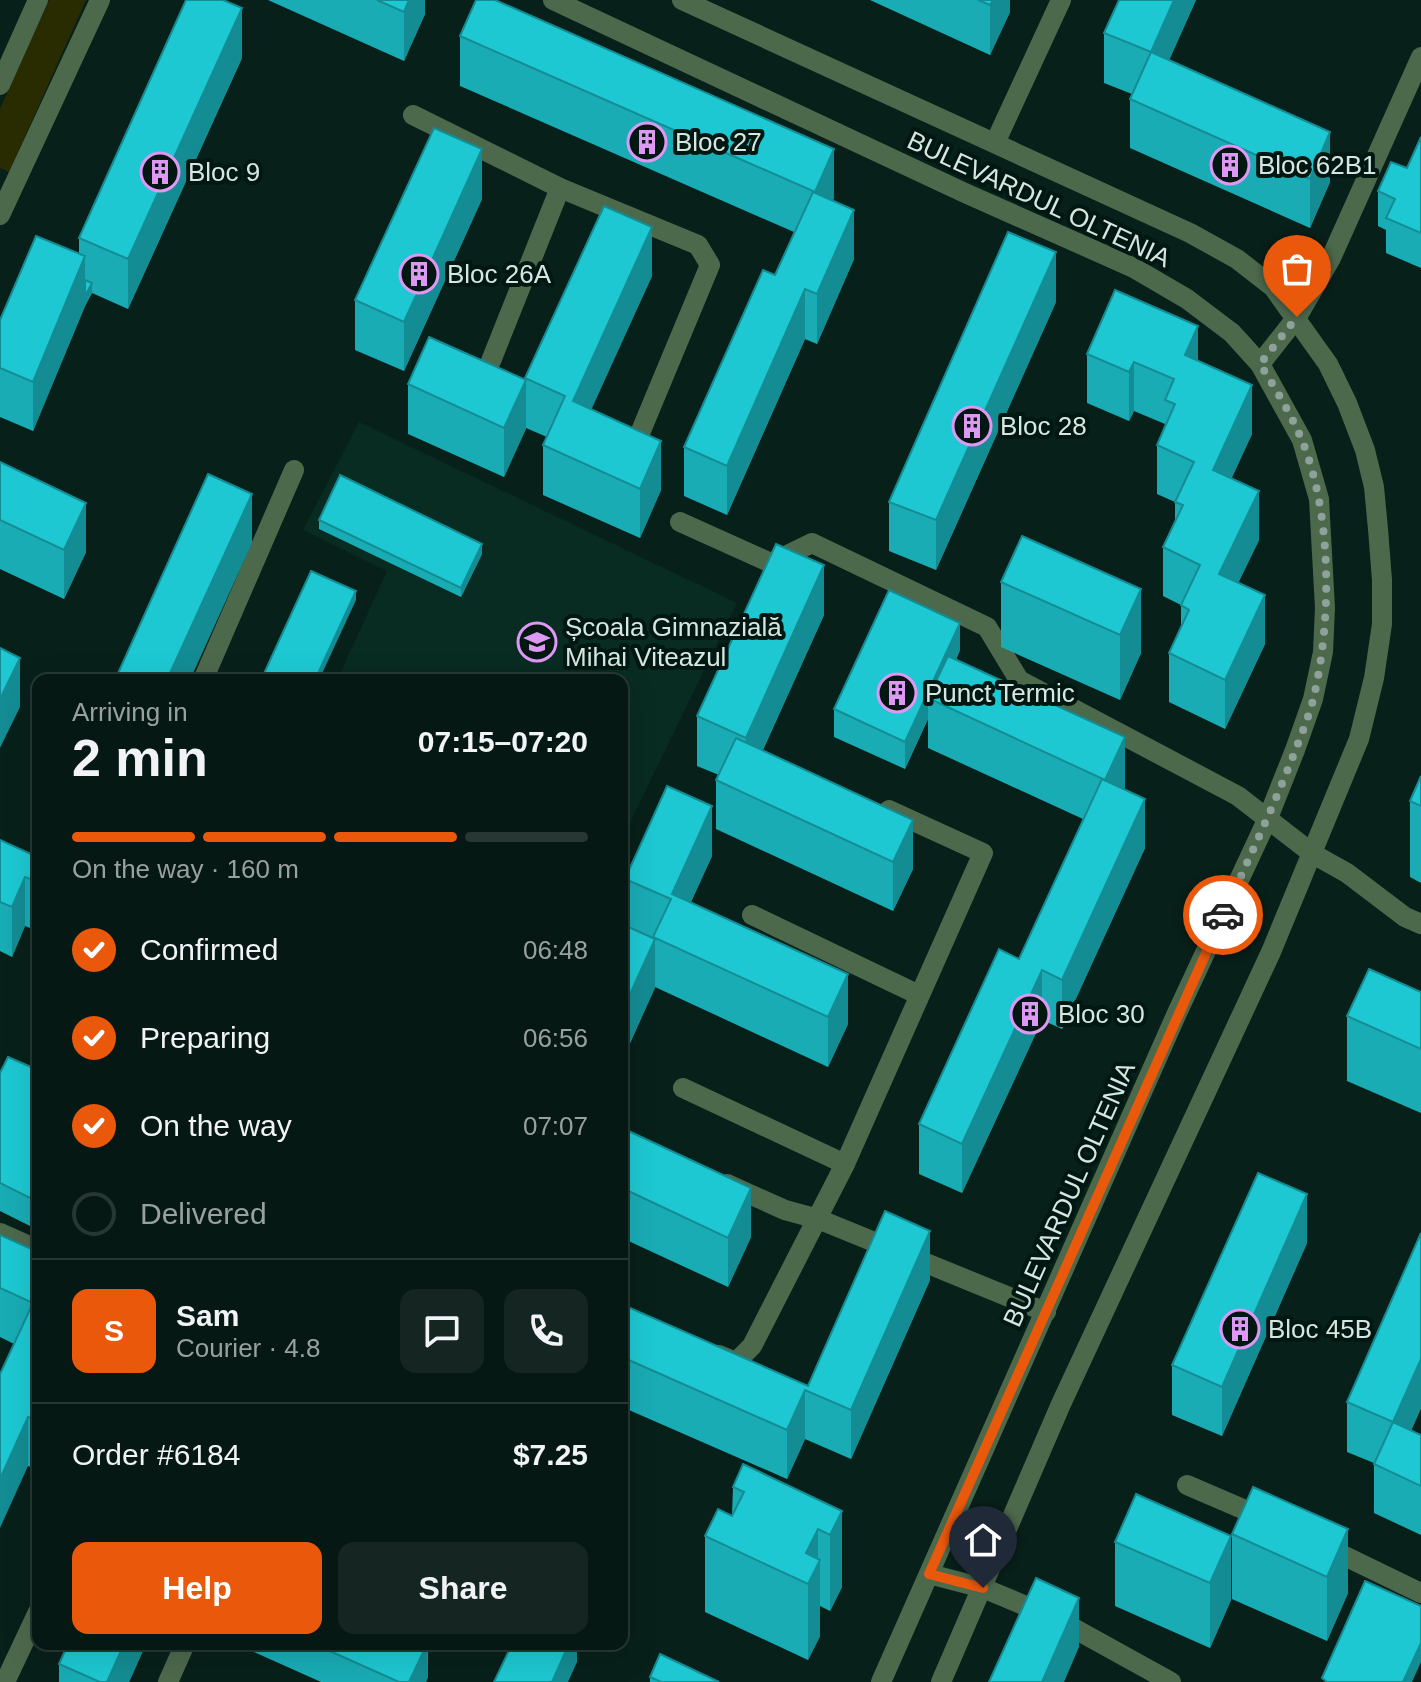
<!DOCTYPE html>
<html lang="en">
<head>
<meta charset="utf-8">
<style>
  body { margin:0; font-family:Arial,sans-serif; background:#142522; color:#f1f3f6; height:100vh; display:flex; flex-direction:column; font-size:30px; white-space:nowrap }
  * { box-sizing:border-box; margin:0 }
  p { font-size:26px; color:#98a0a0 }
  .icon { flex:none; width:44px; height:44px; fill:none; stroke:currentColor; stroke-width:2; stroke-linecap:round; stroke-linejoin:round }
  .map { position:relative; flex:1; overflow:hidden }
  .sheet { position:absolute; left:32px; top:674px; width:596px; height:976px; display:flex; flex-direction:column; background:#061814; border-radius:16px; box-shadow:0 8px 32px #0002,0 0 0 2px #273734 }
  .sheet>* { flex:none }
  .pin { position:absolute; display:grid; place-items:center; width:68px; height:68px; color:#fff; margin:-82px -34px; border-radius:50% 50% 50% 0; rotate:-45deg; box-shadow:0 0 8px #0007 }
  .pin .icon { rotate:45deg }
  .courier { position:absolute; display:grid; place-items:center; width:80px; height:80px; margin:-40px; border:6px solid #ea580c; border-radius:50%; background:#fff; color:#222; box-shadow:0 2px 10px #0007 }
  .head em { font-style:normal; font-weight:600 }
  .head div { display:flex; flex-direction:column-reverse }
  .head { display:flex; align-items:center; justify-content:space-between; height:136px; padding:0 40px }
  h1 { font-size:52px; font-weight:600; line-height:60px }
  .bar { display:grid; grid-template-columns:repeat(4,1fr); gap:12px 8px; align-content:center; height:96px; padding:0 40px }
  .bar i { height:10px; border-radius:6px; background:#273734 }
  .bar .current { background:#ea580c }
  .bar p { grid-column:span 4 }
  .line { display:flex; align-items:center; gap:20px; padding:0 40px; border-top:2px solid #273734 }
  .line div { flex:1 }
  .round { display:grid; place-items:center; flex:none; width:84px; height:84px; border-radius:16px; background:#142522 }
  ol { padding:0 40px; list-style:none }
  li { display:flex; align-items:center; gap:24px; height:88px }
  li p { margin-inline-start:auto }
  li .icon { padding:8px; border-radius:50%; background:#ea580c; color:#fff; stroke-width:4 }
  li:last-child { color:#98a0a0 }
  li i { width:44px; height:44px; border:4px solid #273734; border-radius:50% }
  .button { display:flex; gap:16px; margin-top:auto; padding:16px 40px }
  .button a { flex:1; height:92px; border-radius:16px; background:#ea580c; color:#fff; font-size:32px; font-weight:600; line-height:92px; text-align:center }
  .button a+a { background:#142522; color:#f1f3f6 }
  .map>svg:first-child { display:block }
  .built { fill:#082b22 }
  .green { fill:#282c00 }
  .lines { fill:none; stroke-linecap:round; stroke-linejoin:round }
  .minor { stroke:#4d694c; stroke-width:20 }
  .wall { fill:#19acb5 }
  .shaded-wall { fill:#148c93 }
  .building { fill:#1dc8d2; stroke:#148c93; stroke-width:2 }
  .done { stroke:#8fa19b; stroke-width:8; stroke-dasharray:0 14.4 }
  .route { stroke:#ea580c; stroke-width:10 }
  .labels { text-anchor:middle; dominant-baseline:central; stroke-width:8; stroke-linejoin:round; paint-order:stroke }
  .poi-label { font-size:26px; fill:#d7e6e0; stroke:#011711; text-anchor:start }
  .street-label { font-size:26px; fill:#d7e6e0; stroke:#011711 }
</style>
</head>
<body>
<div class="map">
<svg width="1421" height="1682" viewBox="0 0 1421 1682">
  <rect width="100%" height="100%" fill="#08201a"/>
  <path class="built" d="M359 422 737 603 622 839V680H337L387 571 303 530Z"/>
  <path class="green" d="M49 0H86L9 172 0 168V109Z"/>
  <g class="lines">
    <g class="minor">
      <path d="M553 0 965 193 1134 268 1187 299 1232 333 1260 364 1302 440 1319 499 1325 608 1323 652 1313 699 1295 750 1268 818 1177 1013 881 1682"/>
      <path d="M682 0 1190 233 1237 259 1273 287 1328 364 1347 403 1365 450 1374 487 1378 529 1382 580V624L1374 678 1359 739 1271 952 1061 1404 941 1682"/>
      <path d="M0 85 38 0"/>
      <path d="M413 115 560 188 698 245 710 265 633 450"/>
      <path d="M995 143 1061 0"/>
      <path d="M0 215 100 0"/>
      <path d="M491 361 560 188"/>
      <path d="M1260 364 1297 317 1331 258 1421 57"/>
      <path d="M680 522 771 563 812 543 987 627 1019 680 1238 796 1313 854 1347 873 1405 917 1421 924"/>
      <path d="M203 680 294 470"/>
      <path d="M752 915 919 995"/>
      <path d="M683 1088 845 1164"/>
      <path d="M727 1184 785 1210 818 1219 1046 1312"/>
      <path d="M0 1233 38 1250"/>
      <path d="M719 1355 736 1362 752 1346 845 1164 983 853 889 810"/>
      <path d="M1187 1485 1266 1519"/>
      <path d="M1324 1546 1421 1593"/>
      <path d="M929 1574 983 1588 1057 1619 1171 1682"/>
      <path d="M5 1682 38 1612"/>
      <path d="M168 1682 185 1644"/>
    </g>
  </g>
  <g class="wall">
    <path d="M268 0H425V14L404 61Z"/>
    <path d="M870 0H1010V12L990 55Z"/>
    <path d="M1196 0 1169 60 1330 182 1310 228 1130 148V99L1132 94 1104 83V33Z"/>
    <path d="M460 36 834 198 833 200 854 259 817 344 805 339 727 515 684 496V447L775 275 794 232 460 86Z"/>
    <path d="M242 58 128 309 92 293 85 306 33 431 0 417V320L79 254V238Z"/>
    <path d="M1421 137V268L1386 253V230L1378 226V191L1407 168Z"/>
    <path d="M482 199 404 371 355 350V300Z"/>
    <path d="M652 276 591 409 661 490 640 538 543 495V445L547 437 526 428 504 477 408 434V384L525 380V378Z"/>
    <path d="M1056 302 936 570 889 551V502Z"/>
    <path d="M1087 354 1198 361 1252 434 1231 479 1259 540 1238 583 1265 644 1225 729 1169 702V653L1181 627V605L1163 596V547L1175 522V502L1157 494V445L1165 424 1134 411 1129 421 1087 403Z"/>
    <path d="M0 462 86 552 64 599 0 569Z"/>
    <path d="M319 520 482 554 461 597 319 529Z"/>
    <path d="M1001 582 1141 589V653L1120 700 1001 647Z"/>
    <path d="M824 615 763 750 913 869 893 911 716 829V780L719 775 697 766V716Z"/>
    <path d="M960 650 956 660 1125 787 1124 789 1145 848 1062 1029 1042 1020 962 1193 919 1174V1124L1019 959 1083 819 928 748V719L905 769 834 737V709Z"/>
    <path d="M1421 776V883L1410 877V801Z"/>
    <path d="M0 840 35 856 38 850V931L25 926 12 957 0 951Z"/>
    <path d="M712 856 691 902 848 1024 828 1067 655 987 622 1061V924L625 926V879Z"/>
    <path d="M1421 992V1113L1347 1081V1016Z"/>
    <path d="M38 1070 30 1226 0 1211V1073Z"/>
    <path d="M622 1128 751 1237 728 1287 622 1238Z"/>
    <path d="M1421 1233V1408L1411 1431 1421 1435V1535L1374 1513V1463L1347 1452V1402Z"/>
    <path d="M0 1235 38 1252V1464L36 1469 28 1466 14 1344 0 1337Z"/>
    <path d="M1307 1243 1222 1436 1172 1415V1365Z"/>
    <path d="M930 1280 851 1459 805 1439 787 1479 622 1407V1320L808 1386Z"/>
    <path d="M733 1487 842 1511V1587L830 1611 820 1606V1636L808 1660 705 1612V1536L732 1516Z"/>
    <path d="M1253 1487 1348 1593 1327 1641 1232 1599V1534Z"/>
    <path d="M1136 1494 1231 1600 1210 1648 1115 1606V1542Z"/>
    <path d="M68 1644H146L129 1682H59V1664Z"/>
    <path d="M236 1644H428V1677L426 1682H321Z"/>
    <path d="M650 1677 719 1682H650Z"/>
  </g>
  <g class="shaded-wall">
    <path d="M409 0H425V14L404 61V12Z"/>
    <path d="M993 0H1010V12L990 55V5Z"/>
    <path d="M1174 0H1196L1151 101V52Z"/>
    <path d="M242 8V58L128 309V259Z"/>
    <path d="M1330 132V182L1310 228V179Z"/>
    <path d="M482 149V199L404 371V322Z"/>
    <path d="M834 149V198L815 241V192Z"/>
    <path d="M854 210V259L817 344V294Z"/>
    <path d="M652 227V276L573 450V401Z"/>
    <path d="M1056 252V302L936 570V520Z"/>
    <path d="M85 256V306L33 431V382Z"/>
    <path d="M92 283V292L85 306V296Z"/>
    <path d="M805 289V339L727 515V466Z"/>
    <path d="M1198 326V376L1185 355Z"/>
    <path d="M1134 362V411L1129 421V372Z"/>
    <path d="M526 380V429L504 477V428Z"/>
    <path d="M1252 385V434L1213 519V470Z"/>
    <path d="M661 441V490L640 538V489Z"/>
    <path d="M1259 491V540L1219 623V574Z"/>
    <path d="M252 494V543L190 680H167Z"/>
    <path d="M86 503V552L64 599V550Z"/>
    <path d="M482 544V554L461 597V588Z"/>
    <path d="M824 565V615L746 787V738Z"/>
    <path d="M1141 589V653L1120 700V635Z"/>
    <path d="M356 591V600L319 680H315Z"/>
    <path d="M1265 595V644L1225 729V680Z"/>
    <path d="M960 623V650L936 702 928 698V719L905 769V742Z"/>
    <path d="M20 658V707L0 748V699Z"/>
    <path d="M1125 737V787L1105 829V780Z"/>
    <path d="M1145 799V848L1062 1029V980Z"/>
    <path d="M712 806V856L672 943V894Z"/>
    <path d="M913 820V869L893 911V862Z"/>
    <path d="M25 877V926L12 957V907Z"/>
    <path d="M655 939V988L622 1061V1012Z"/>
    <path d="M1042 970V1020L962 1193V1144Z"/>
    <path d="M848 974V1024L828 1067V1017Z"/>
    <path d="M38 1180V1207L30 1226V1198Z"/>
    <path d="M751 1188V1237L728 1287V1238Z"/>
    <path d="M1307 1194V1243L1222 1436V1387Z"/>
    <path d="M930 1231V1280L851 1459V1410Z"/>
    <path d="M1421 1359V1408L1393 1472V1422Z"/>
    <path d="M805 1390V1439L787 1479V1430Z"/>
    <path d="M38 1415V1464L36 1469V1420Z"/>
    <path d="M28 1417V1466L0 1528V1479Z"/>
    <path d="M842 1511V1587L830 1611V1535Z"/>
    <path d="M818 1529V1564L820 1560V1636L808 1660V1584L806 1553Z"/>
    <path d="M1348 1529V1593L1327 1641V1577Z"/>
    <path d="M1231 1536V1600L1210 1648V1583Z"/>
    <path d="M1079 1598V1647L1064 1682H1042Z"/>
    <path d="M1421 1643V1662L1412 1682H1403Z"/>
    <path d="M124 1644H146L129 1682H107Z"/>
    <path d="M427 1644 428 1677 426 1682H409Z"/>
    <path d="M569 1644H577V1662L568 1682H552Z"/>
  </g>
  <g class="building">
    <path d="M186 0H223L242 8 128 259 79 238Z"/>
    <path d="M377 0H409L404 12Z"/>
    <path d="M476 0H495L834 149 815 192 460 36Z"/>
    <path d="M978 0H993L990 5Z"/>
    <path d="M1119 0H1174L1151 52 1104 33Z"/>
    <path d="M1151 52 1330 132 1310 179 1130 99Z"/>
    <path d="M434 128 482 149 404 322 355 300Z"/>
    <path d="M1421 137V233L1386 218 1395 199 1378 191 1391 162 1407 168Z"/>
    <path d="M813 192 854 210 817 294 805 289 727 466 684 447 763 270 775 275Z"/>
    <path d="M604 206 652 227 573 401 661 441 640 489 543 445 565 396 525 378Z"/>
    <path d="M1008 232 1056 252 936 520 889 502Z"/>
    <path d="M36 236 85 256 33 382 0 368V320Z"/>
    <path d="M85 280 92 283 85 296Z"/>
    <path d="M1115 290 1198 326 1185 355 1252 385 1213 470 1259 491 1219 574 1265 595 1225 680 1169 653 1189 610 1181 605 1200 565 1163 547 1183 505 1175 502 1194 462 1157 445 1175 404 1165 400 1174 379 1134 362 1129 372 1087 354Z"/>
    <path d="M429 337 526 380 504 428 408 384Z"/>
    <path d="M0 462 86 503 64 550 0 520Z"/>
    <path d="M208 474 252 494 167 680H115Z"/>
    <path d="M340 475 482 544 461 588 319 520Z"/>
    <path d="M1022 536 1141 589 1120 635 1001 582Z"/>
    <path d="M776 544 824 565 746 738 697 716Z"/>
    <path d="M311 571 356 591 315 680H261Z"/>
    <path d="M889 590 960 623 905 742 834 709Z"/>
    <path d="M0 648 20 658 0 699Z"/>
    <path d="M948 656 1125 737 1105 780 928 698Z"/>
    <path d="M736 738 913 820 893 862 716 780Z"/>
    <path d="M1421 776V806L1410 801Z"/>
    <path d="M1102 779 1145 799 1062 980 1042 970 962 1144 919 1124 999 949 1019 959Z"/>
    <path d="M667 786 712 806 672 894 848 974 828 1017 653 937 671 899 625 879Z"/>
    <path d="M0 840 35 856 38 850V882L25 877 12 907 0 902Z"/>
    <path d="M622 924 655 939 622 1012Z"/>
    <path d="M1369 969 1421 992V1049L1347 1016Z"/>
    <path d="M8 1057 38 1070V1180L30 1198 0 1183V1073Z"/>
    <path d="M622 1128 751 1188 728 1238 622 1188Z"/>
    <path d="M1258 1173 1307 1194 1222 1387 1172 1365Z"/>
    <path d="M885 1211 930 1231 851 1410 805 1390 787 1430 622 1357V1320L628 1307 808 1386Z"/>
    <path d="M1421 1233V1359L1393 1422 1347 1402Z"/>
    <path d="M0 1235 38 1252V1415L36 1420 28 1417 0 1479V1374L33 1303 0 1288Z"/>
    <path d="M1393 1422 1421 1435V1486L1374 1464Z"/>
    <path d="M743 1464 842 1511 830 1535 818 1529 806 1553 820 1560 808 1584 705 1536 718 1509 732 1516 744 1492 733 1487Z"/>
    <path d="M1253 1487 1348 1529 1327 1577 1232 1534Z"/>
    <path d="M1136 1494 1231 1536 1210 1583 1115 1542Z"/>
    <path d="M1036 1578 1079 1598 1042 1682H989Z"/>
    <path d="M1365 1581 1421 1606V1643L1403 1682H1327L1322 1678Z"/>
    <path d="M68 1644H124L107 1682H100L59 1664Z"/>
    <path d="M314 1644H427L409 1682H399Z"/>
    <path d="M512 1644H569L552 1682H494Z"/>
    <path d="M660 1654 719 1682H661L650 1677Z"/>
  </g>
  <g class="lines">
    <path class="done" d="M1223 915C1247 863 1271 812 1292 759 1300 738 1309 717 1314 696 1332 618 1332 512 1301 438 1290 412 1275 388 1260 364L1297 317"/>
    <path class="route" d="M983 1588 929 1574 1223 915"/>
  </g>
  <defs>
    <g id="building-ring" transform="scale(2)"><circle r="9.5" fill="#011711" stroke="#de98f3" stroke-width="1.5"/><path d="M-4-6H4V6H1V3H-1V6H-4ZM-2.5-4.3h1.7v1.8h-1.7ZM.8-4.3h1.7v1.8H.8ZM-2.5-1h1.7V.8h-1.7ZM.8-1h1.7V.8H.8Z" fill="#de98f3"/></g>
    <g id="school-ring" transform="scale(2)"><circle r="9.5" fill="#011711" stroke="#de98f3" stroke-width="1.5"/><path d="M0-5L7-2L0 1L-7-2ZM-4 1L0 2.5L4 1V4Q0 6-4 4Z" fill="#de98f3"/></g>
  </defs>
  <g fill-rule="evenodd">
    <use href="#building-ring" x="647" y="142"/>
    <use href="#building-ring" x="1230" y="165"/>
    <use href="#building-ring" x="160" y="172"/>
    <use href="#building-ring" x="419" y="274"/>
    <use href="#building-ring" x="972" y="426"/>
    <use href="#school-ring" x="537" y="642"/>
    <use href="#building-ring" x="897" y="693"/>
    <use href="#building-ring" x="1030" y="1014"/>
    <use href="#building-ring" x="1240" y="1329"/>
  </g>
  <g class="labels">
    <g class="poi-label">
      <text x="675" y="142">Bloc 27</text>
      <text x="1258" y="165">Bloc 62B1</text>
      <text x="188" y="172">Bloc 9</text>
      <text x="447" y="274">Bloc 26A</text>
      <text x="1000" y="426">Bloc 28</text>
      <text x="565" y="627">Școala Gimnazială<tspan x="565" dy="30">Mihai Viteazul</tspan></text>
      <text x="925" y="693">Punct Termic</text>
      <text x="1058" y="1014">Bloc 30</text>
      <text x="1268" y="1329">Bloc 45B</text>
    </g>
    <g class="street-label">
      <text transform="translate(1039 199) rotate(25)">BULEVARDUL OLTENIA</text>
      <text transform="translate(1069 1194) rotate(-66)">BULEVARDUL OLTENIA</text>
    </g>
  </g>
</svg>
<div class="pin" style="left:1297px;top:317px;background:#ea580c"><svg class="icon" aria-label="bag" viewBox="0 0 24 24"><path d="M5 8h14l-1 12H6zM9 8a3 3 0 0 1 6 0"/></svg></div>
<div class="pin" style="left:983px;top:1588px;background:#1f2937"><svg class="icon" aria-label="home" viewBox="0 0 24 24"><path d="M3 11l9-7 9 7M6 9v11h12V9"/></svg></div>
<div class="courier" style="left:1223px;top:915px"><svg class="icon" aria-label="car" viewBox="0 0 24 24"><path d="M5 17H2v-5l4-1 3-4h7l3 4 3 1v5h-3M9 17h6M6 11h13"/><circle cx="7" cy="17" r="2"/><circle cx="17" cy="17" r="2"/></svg></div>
<section class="sheet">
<div class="head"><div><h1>2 min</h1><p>Arriving in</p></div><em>07:15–07:20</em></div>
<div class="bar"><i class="current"></i><i class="current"></i><i class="current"></i><i></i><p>On the way · 160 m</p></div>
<ol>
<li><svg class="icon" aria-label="check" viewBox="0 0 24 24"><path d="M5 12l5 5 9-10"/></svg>Confirmed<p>06:48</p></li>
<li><svg class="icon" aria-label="check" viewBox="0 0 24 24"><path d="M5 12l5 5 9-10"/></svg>Preparing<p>06:56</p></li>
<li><svg class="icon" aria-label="check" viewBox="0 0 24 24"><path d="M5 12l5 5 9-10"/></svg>On the way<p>07:07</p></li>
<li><i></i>Delivered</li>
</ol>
<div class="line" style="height:144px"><b class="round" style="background:#ea580c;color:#fff">S</b><div><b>Sam</b><p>Courier · 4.8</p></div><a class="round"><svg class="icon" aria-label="chat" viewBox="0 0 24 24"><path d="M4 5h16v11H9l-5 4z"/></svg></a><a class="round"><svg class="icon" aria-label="phone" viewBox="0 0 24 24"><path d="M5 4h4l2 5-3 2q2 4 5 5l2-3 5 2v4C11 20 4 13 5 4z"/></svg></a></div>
<div class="line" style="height:104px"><div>Order #6184</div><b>$7.25</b></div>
<div class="button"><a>Help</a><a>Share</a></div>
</section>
</div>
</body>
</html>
